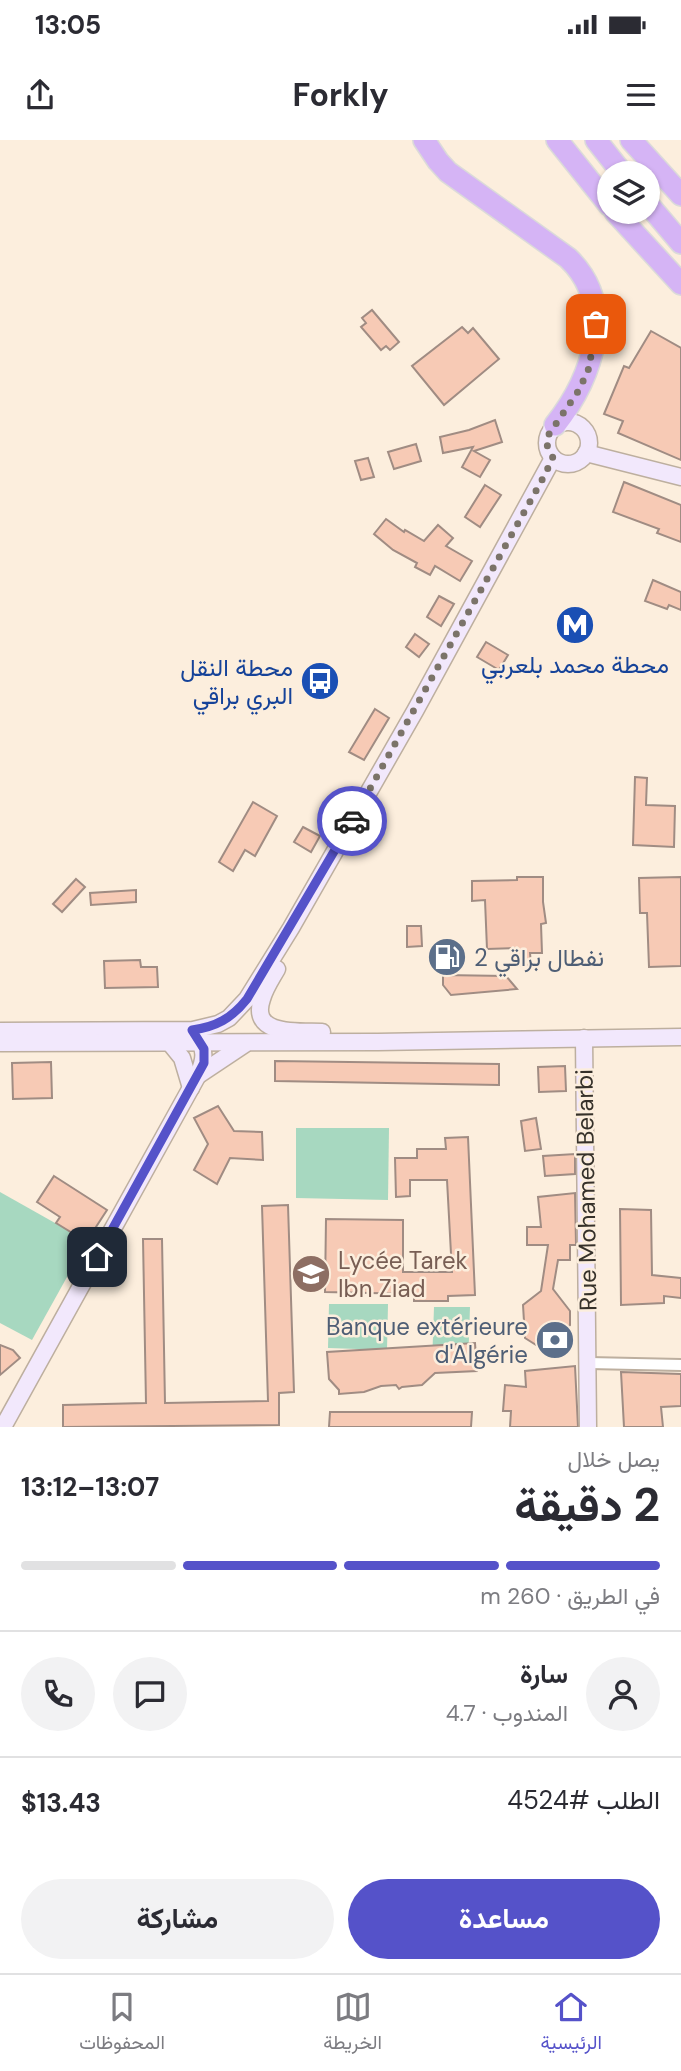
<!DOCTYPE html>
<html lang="ar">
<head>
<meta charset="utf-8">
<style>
  body { margin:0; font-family:"DM Sans",Vazirmatn,sans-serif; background:#f2f2f3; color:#2b2b33; direction:rtl; height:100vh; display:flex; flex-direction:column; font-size:26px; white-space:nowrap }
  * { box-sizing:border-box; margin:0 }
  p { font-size:23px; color:#7c7c81 }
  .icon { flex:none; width:38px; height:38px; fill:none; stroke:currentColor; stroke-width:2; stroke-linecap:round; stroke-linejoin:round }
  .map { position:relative; height:1287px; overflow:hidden; direction:ltr }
  .panel { display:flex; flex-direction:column; background:#fff; flex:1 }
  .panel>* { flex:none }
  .tools { position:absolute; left:597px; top:21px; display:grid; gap:14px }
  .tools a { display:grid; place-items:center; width:63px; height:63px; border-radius:50%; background:#fff; box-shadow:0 2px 5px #0004; font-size:35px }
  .pin { position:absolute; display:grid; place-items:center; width:60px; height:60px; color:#fff; margin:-30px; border-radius:14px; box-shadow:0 4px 10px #0006 }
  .courier { position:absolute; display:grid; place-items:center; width:70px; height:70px; margin:-35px; border:5px solid #5552c9; border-radius:50%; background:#fff; color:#222; box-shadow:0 2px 9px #0007 }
  .headline em { font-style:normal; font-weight:700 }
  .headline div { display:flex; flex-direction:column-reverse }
  .headline { display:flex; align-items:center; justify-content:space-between; height:119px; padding:0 21px }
  h1 { font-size:46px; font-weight:700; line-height:52px }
  .bar { display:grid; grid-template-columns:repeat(4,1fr); gap:10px 7px; align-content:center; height:84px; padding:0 21px }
  .bar i { height:9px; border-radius:5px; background:#e1e1e2 }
  .bar .selected { background:#5552c9 }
  .bar p { grid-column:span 4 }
  .line { display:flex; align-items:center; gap:18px; padding:0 21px; border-top:2px solid #e1e1e2 }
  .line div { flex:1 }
  .round { display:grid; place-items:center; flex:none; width:74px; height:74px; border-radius:37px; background:#f2f2f3 }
  .button { display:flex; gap:14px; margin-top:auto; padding:14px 21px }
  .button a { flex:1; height:80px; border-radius:42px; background:#5552c9; color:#fff; font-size:28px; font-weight:700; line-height:80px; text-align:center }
  .button a+a { background:#f2f2f3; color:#2b2b33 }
  .status { display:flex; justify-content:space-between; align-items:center; height:49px; padding:0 35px; background:#fff; direction:ltr }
  .status svg { height:19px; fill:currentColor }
  header { display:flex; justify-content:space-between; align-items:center; height:91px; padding:0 21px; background:#fff; font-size:32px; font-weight:700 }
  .menu { display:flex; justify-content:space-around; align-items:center; height:98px; border-top:2px solid #e1e1e2; background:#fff; font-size:19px; color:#7c7c81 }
  .menu a { display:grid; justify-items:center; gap:4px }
  .menu .selected { color:#5552c9 }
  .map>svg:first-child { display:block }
  .green { fill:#a7d8c0 }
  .building { fill:#f7cab5; stroke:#a08c83; stroke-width:2 }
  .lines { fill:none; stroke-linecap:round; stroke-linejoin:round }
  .street-casing { stroke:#bdaf9f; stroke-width:14 }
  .secondary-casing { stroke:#bdaf9f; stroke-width:19 }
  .highway-casing { stroke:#dbdad9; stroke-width:24 }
  .street { stroke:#fff; stroke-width:10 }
  .secondary { stroke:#f2e8fc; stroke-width:16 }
  .highway { stroke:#d5b4f5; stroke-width:21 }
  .done { stroke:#7b7369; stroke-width:7; stroke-dasharray:0 12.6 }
  .route { stroke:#5552c9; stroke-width:9 }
  .labels { text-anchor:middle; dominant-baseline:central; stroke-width:5; stroke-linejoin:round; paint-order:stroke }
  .transit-label { font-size:24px; fill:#164399; stroke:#fceedd }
  .service-label { font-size:24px; fill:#4e5e75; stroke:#fceedd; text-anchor:start }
  .street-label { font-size:24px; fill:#36312a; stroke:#fceedd }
  .education-label { font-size:24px; fill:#785e54; stroke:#fceedd; text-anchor:start }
</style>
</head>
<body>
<div class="status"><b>13:05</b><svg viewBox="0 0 49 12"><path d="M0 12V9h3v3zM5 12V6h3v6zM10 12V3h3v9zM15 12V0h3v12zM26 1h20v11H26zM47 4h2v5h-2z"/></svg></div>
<header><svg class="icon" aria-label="menu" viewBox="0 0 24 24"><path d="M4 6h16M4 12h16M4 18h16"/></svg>Forkly<svg class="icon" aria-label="share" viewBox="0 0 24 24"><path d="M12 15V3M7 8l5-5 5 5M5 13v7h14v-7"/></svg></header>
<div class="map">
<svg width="681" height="1287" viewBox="0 0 681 1287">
  <rect width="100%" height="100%" fill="#fceedd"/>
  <g class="green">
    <path d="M296 988H389L388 1060 296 1058Z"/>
    <path d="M0 1052 87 1101 32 1200 0 1183Z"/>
    <path d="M329 1164H388L387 1210 328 1208Z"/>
    <path d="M434 1167H470L468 1227 432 1224Z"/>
  </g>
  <g class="building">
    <path d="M372 170 399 202 390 210 386 206 381 210 361 187 366 183 362 178Z"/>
    <path d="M462 187 468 193 473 188 499 219 444 265 412 226Z"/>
    <path d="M651 191 681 208V320L618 293 623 281 604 274 624 226 629 228Z"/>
    <path d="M495 280 502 302 474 311 490 320 480 337 462 327 473 307 443 313 440 297 469 290Z"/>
    <path d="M416 304 421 321 394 329 388 312Z"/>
    <path d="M368 318 374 337 361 340 355 321Z"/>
    <path d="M624 342 681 365V402L657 393 659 389 613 372Z"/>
    <path d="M485 345 501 355 480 387 465 377Z"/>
    <path d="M386 379 404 392 405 390 424 401 438 385 453 398 446 406 472 421 460 441 435 426 430 435 415 427 417 423 393 410 374 394Z"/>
    <path d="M653 440 681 452V470L669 465 667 469 645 461Z"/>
    <path d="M439 456 454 464 441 486 427 477Z"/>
    <path d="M415 494 429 504 419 517 406 507Z"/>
    <path d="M486 502 508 515 499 530 477 517Z"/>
    <path d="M375 569 389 578 364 620 349 612Z"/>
    <path d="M635 637 647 638 646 665 675 666 674 707 633 705Z"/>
    <path d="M253 662 277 676 255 716 245 710 233 731 219 722Z"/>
    <path d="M303 687 320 696 311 712 294 702Z"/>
    <path d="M517 737H543V762L546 783 541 784 542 813H530L531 825 517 826 516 808 487 809 485 760 472 761V741L517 740Z"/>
    <path d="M681 737V826L649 827 647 773H640L639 738Z"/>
    <path d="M76 739 85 747 62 772 53 764Z"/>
    <path d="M136 750V762L91 765 90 753Z"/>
    <path d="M407 786H421L422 806 407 807Z"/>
    <path d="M140 820 141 827H157L158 847 105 848 104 821Z"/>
    <path d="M443 835 506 836 517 849 451 855 443 845Z"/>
    <path d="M275 921 499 924V945L275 941Z"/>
    <path d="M51 922 52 958 13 959 12 923Z"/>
    <path d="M565 926 566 951 539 952 538 927Z"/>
    <path d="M218 966 234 991 262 992 263 1020 230 1018 217 1044 194 1030 208 1004 194 978Z"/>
    <path d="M536 978 541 1009 525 1011 521 981Z"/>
    <path d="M468 997 475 1155 448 1156V1161H414V1154L325 1152 326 1079 403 1080V1132H452L447 1040H410V1056L396 1057 395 1018H417V1009H446L445 998Z"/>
    <path d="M575 1014V1034L545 1036 543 1016Z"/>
    <path d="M54 1036 107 1070 94 1090 98 1093 92 1105 56 1083 60 1077 37 1062Z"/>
    <path d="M575 1053 576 1105H570V1120H558L553 1149 570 1171V1185L544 1210 525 1198 523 1165 541 1151 548 1105H527V1087H541L538 1057Z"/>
    <path d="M288 1065 294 1252 279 1253V1285L63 1287V1265L146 1263 143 1099H162L165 1263 268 1261 262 1066Z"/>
    <path d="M620 1069 651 1070 652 1135 681 1138V1158L664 1156V1163L621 1165Z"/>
    <path d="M475 1203 477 1231 435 1233 422 1245 402 1247 399 1249 396 1245 381 1246 364 1252 339 1254V1250L329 1239 327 1212Z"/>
    <path d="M0 1205 13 1210 20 1218 0 1235Z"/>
    <path d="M575 1226 578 1287H510L511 1271H503L505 1245 526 1247 525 1231Z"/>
    <path d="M621 1232 681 1234V1266L661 1267 663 1287H624Z"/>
    <path d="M330 1272H472L471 1287H329Z"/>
  </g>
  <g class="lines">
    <g class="street-casing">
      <path id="street" d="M589 1223 681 1225"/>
    </g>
    <g class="secondary-casing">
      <g id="secondary">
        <circle cx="568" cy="303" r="21"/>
        <path d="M586 313 681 337"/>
        <path d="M277 829C272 838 265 848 262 859 249 897 301 891 322 892"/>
        <path d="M0 891 193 890 218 884 229 878 247 859 291 788 415 571 553 318"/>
        <path d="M584 898 588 1287"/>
        <path d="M169 902 182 918 191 948"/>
        <path d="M0 903 378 902 681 897"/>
        <path d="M200 934 245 904"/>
        <path d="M3 1287 198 935C205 919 206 910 196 895"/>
      </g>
    </g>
    <g class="highway-casing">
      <g id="highway">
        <path d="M424 0 438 21 448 32 568 118C618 166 592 238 555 285"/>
        <path d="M557 0 609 65"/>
        <path d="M596 0 622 33"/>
        <path d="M631 0 681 55"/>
        <path d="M648 64 681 103"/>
        <path d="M615 72 681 144"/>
      </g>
    </g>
    <use href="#street" class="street"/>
    <use href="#secondary" class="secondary"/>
    <use href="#highway" class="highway"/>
  </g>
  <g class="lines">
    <path class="done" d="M352 681 541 342 553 318 547 305V297L579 250 589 228 596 184"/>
    <path class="route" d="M97 1117 204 923V909L192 890C216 887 232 878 247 859L352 681"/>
  </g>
  <defs>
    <g id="metro-disc" transform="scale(2.0125)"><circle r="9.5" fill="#1a4fb4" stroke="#fceedd"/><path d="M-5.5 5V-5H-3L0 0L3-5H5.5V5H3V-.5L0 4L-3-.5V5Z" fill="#fff"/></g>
    <g id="bus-disc" transform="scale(2.0125)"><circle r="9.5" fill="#1a4fb4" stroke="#fceedd"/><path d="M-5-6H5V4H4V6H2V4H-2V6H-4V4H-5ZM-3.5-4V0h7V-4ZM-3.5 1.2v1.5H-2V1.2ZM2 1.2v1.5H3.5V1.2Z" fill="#fff"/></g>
    <g id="fuel-disc" transform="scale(2.0125)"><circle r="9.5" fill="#5c6f8a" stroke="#fceedd"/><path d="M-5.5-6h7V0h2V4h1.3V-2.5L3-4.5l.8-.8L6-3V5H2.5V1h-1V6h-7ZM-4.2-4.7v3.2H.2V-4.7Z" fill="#fff"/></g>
    <g id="school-disc" transform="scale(2.0125)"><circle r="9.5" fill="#8d6e63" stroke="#fceedd"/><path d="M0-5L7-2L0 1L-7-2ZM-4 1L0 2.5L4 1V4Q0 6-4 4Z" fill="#fff"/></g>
    <g id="bank-disc" transform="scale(2.0125)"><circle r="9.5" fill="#5c6f8a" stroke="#fceedd"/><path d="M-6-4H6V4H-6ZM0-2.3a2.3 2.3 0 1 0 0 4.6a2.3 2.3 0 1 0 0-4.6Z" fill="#fff"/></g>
  </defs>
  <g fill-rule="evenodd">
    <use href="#metro-disc" x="575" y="485"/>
    <use href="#bus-disc" x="320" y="541"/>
    <use href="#fuel-disc" x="447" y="817"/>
    <use href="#school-disc" x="311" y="1134"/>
    <use href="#bank-disc" x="555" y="1200"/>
  </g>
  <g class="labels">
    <g class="transit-label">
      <text x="575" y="524">محطة محمد بلعربي</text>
      <text x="293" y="527" text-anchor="end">محطة النقل<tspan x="293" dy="28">البري براقي</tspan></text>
    </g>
    <g class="service-label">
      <text x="474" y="817">نفطال براقي 2</text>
      <text x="528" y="1186" text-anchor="end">Banque extérieure<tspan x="528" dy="28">d'Algérie</tspan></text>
    </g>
    <g class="street-label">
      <text transform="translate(586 1050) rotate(-91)">Rue Mohamed Belarbi</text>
    </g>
    <g class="education-label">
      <text x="338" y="1120">Lycée Tarek<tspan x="338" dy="28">Ibn Ziad</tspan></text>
    </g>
  </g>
</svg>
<div class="tools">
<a><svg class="icon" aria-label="layers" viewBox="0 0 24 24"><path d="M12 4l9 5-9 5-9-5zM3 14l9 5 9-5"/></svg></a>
</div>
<div class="pin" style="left:596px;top:184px;background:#ea580c"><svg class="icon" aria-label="bag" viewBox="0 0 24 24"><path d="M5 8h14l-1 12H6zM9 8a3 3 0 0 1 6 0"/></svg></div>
<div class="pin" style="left:97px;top:1117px;background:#1f2937"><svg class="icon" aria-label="home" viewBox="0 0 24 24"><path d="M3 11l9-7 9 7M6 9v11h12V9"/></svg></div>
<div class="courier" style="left:352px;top:681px"><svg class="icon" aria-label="car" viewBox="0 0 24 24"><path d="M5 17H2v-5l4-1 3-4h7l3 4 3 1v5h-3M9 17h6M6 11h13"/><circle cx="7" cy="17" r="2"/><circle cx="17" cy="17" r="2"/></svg></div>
</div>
<section class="panel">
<div class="headline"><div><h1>2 دقيقة</h1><p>يصل خلال</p></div><em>13:07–13:12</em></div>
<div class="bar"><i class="selected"></i><i class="selected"></i><i class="selected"></i><i></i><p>في الطريق · 260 m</p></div>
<div class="line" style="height:126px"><a class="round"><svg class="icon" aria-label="person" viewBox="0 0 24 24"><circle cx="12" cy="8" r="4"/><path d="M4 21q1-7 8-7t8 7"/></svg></a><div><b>سارة</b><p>المندوب · 4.7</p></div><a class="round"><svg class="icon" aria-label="chat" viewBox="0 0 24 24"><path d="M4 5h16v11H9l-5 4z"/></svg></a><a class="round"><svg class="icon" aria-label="phone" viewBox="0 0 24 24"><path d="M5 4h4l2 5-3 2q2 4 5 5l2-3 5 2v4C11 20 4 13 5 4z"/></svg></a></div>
<div class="line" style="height:91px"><div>الطلب #4524</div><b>$13.43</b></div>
<div class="button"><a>مساعدة</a><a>مشاركة</a></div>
</section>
<nav class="menu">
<a class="selected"><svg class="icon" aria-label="home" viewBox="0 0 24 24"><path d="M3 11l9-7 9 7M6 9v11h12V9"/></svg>الرئيسية</a>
<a><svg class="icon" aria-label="map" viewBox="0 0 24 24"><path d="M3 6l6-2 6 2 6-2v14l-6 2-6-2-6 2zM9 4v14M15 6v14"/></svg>الخريطة</a>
<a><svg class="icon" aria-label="saved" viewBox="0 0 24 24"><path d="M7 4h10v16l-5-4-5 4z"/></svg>المحفوظات</a>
</nav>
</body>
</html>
